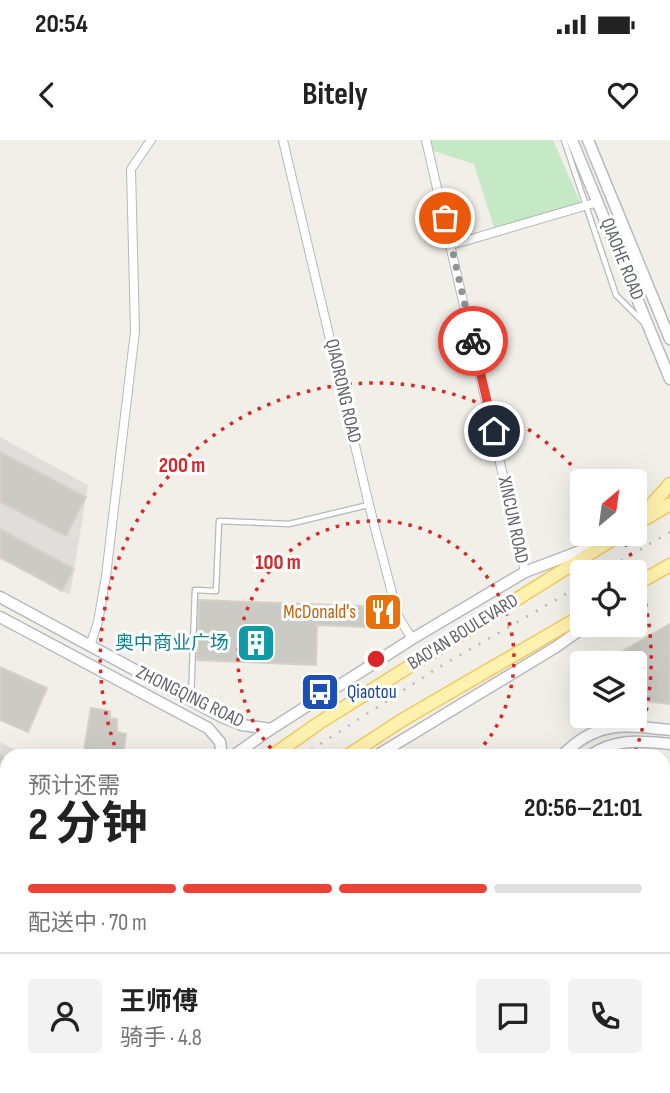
<!DOCTYPE html>
<html lang="zh">
<head>
<meta charset="utf-8">
<style>
  body { margin:0; font-family:"Sofia Sans Condensed","Noto Sans SC",sans-serif; background:#f2f2f2; color:#222; height:100vh; display:flex; flex-direction:column; font-size:26px; white-space:nowrap }
  * { box-sizing:border-box; margin:0 }
  p { font-size:23px; color:#767676 }
  .icon { flex:none; width:38px; height:38px; fill:none; stroke:currentColor; stroke-width:2; stroke-linecap:round; stroke-linejoin:round }
  .map { position:relative; flex:1; overflow:hidden }
  .side { position:absolute; left:0px; top:609px; width:670px; height:345px; display:flex; flex-direction:column; background:#fff; border-radius:21px 21px 0 0; box-shadow:0 7px 28px #0002 }
  .side>* { flex:none }
  .needle { width:46px; rotate:29deg }
  .controls { position:absolute; left:570px; top:329px; display:grid; gap:14px }
  .controls a { display:grid; place-items:center; width:77px; height:77px; border-radius:7px; background:#fff; box-shadow:0 7px 28px #0002; font-size:35px }
  .pin { position:absolute; display:grid; place-items:center; width:60px; height:60px; color:#fff; margin:-30px; border:4px solid #fff; border-radius:50%; box-shadow:0 2px 7px #0007 }
  .courier { position:absolute; display:grid; place-items:center; width:70px; height:70px; margin:-35px; border:5px solid #ea4335; border-radius:50%; background:#fff; color:#222; box-shadow:0 2px 9px #0007 }
  .head em { font-style:normal; font-weight:700 }
  .head div { display:flex; flex-direction:column-reverse }
  .head { display:flex; align-items:center; justify-content:space-between; height:119px; padding:0 28px }
  h1 { font-size:46px; font-weight:700; line-height:52px }
  .bar { display:grid; grid-template-columns:repeat(4,1fr); gap:10px 7px; align-content:center; height:84px; padding:0 28px }
  .bar i { height:9px; border-radius:5px; background:#e0e0e0 }
  .bar .active { background:#ea4335 }
  .bar p { grid-column:span 4 }
  .line { display:flex; align-items:center; gap:18px; padding:0 28px; border-top:2px solid #e0e0e0 }
  .line div { flex:1 }
  .round { display:grid; place-items:center; flex:none; width:74px; height:74px; border-radius:7px; background:#f2f2f2 }
  .status { display:flex; justify-content:space-between; align-items:center; height:49px; padding:0 35px; background:#fff; direction:ltr }
  .status svg { height:19px; fill:currentColor }
  header { display:flex; justify-content:space-between; align-items:center; height:91px; padding:0 28px; background:#fff; font-size:32px; font-weight:700 }
  .map>svg:first-child { display:block }
  .industrial { fill:#e0deda }
  .green { fill:#c5e8c5 }
  .building { fill:#cccac5; stroke:#d6d1c6; stroke-width:2 }
  .lines { fill:none; stroke-linecap:round; stroke-linejoin:round }
  .service-casing { stroke:#b5b8bc; stroke-width:7 }
  .minor-casing { stroke:#b5b8bc; stroke-width:10 }
  .secondary-casing { stroke:#b6babf; stroke-width:13 }
  .primary-casing { stroke:#f2c960; stroke-width:15 }
  .service { stroke:#fff; stroke-width:4.5 }
  .minor { stroke:#fff; stroke-width:8 }
  .secondary { stroke:#fff; stroke-width:10 }
  .primary { stroke:#fff2af; stroke-width:12 }
  .rail { stroke:#b6b7b8; stroke-width:2.5; stroke-dasharray:2 9; stroke-linecap:butt }
  .done { stroke:#929495; stroke-width:7; stroke-dasharray:0 12.6 }
  .route { stroke:#ea4335; stroke-width:9 }
  .ring { fill:none; stroke:#d62828; stroke-width:3.5; stroke-dasharray:3.5 7 }
  .labels { text-anchor:middle; dominant-baseline:central; stroke-width:6; stroke-linejoin:round; paint-order:stroke }
  .street-label { font-size:19px; fill:#5f6368; stroke:#fff }
  .food-label { font-size:19px; fill:#c56008; stroke:#fff; text-anchor:end }
  .culture-label { font-size:19px; fill:#0d838f; stroke:#fff; text-anchor:end }
  .transit-label { font-size:19px; fill:#164399; stroke:#fff; text-anchor:start }
  .centre { fill:#d62828; stroke:#fff; stroke-width:3.5 }
  .ring-label { font-size:21px; text-anchor:middle; font-weight:bold; fill:#d62828; stroke:#fff; stroke-width:6; stroke-linejoin:round; paint-order:stroke }
</style>
</head>
<body>
<div class="status"><b>20:54</b><svg viewBox="0 0 49 12"><path d="M0 12V9h3v3zM5 12V6h3v6zM10 12V3h3v9zM15 12V0h3v12zM26 1h20v11H26zM47 4h2v5h-2z"/></svg></div>
<header><svg class="icon" aria-label="back" viewBox="0 0 24 24"><path d="M15 5l-7 7 7 7"/></svg>Bitely<svg class="icon" aria-label="heart" viewBox="0 0 24 24"><path d="M12 20l-8-8c-3-5 5-10 8-4 3-6 11-1 8 4z"/></svg></header>
<div class="map">
<svg width="670" height="953" viewBox="0 0 670 953">
  <rect width="100%" height="100%" fill="#f1efe8"/>
  <g class="industrial">
    <path d="M0 297 88 345 70 455 0 419Z"/>
    <path d="M0 602 26 616H7V782L2 788Z"/>
  </g>
  <path class="green" d="M429 0H553L581 64 494 88 474 24 434 11Z"/>
  <g class="building">
    <path d="M0 312 86 357 66 396 0 362Z"/>
    <path d="M0 389 74 429 62 451 0 417Z"/>
    <path d="M199 460 386 467 385 488 317 485 316 525 197 520Z"/>
    <path d="M670 484V564L635 560V523H602Z"/>
    <path d="M0 527 47 548 28 592 0 580Z"/>
    <path d="M91 568 110 571V578L117 579V592L126 594 123 616H83Z"/>
    <path d="M0 615 7 619V654L0 650Z"/>
    <path d="M0 691 7 695V737L0 733Z"/>
  </g>
  <g class="lines">
    <g class="service-casing">
      <g id="service">
        <path d="M564 0 616 155 643 182"/>
        <path d="M191 560 195 450 216 451 219 381 289 384 368 365"/>
        <path d="M0 790 7 796"/>
      </g>
    </g>
    <g class="minor-casing">
      <g id="minor">
        <path d="M283 0 369 365 398 476 412 499"/>
        <path d="M426 0 525 432"/>
        <path d="M451 105 598 62"/>
        <path d="M90 506 98 482 106 436 135 191 131 29 151 0"/>
        <path d="M285 947 310 953"/>
        <path d="M354 953 588 950"/>
      </g>
    </g>
    <g class="secondary-casing">
      <g id="secondary">
        <path d="M572 0 670 239"/>
        <path d="M588 0 670 199"/>
        <path d="M0 457 222 577 242 585 271 589"/>
        <path d="M0 477 208 588 220 602 222 616"/>
        <path d="M233 616 271 589 412 499 525 432 596 405"/>
        <path d="M376 616 556 507 587 485"/>
        <path d="M562 616C596 580 625 585 670 590"/>
        <path d="M589 616C615 598 640 601 670 604"/>
        <path d="M0 805 7 799"/>
        <path d="M0 926 7 919"/>
        <path d="M572 947 573 953"/>
        <path d="M587 947 588 953"/>
      </g>
    </g>
    <g class="primary-casing">
      <g id="primary">
        <path d="M643 380 670 364"/>
        <path d="M635 383 670 344"/>
        <path d="M635 445 670 425"/>
        <path d="M272 616 319 583 621 394"/>
        <path d="M347 616 404 579 583 475"/>
        <path d="M0 837 7 830"/>
        <path d="M0 898 7 892"/>
      </g>
    </g>
    <use href="#service" class="service"/>
    <use href="#minor" class="minor"/>
    <use href="#secondary" class="secondary"/>
    <use href="#primary" class="primary"/>
    <g class="rail">
      <path d="M602 432 670 392"/>
      <path d="M302 616 436 529 583 444"/>
      <path d="M0 875 7 868"/>
    </g>
  </g>
  <g class="lines">
    <path class="done" d="M445 78 473 201"/>
    <path class="route" d="M473 201 494 291"/>
  </g>
  <g class="ring">
    <path d="M278 616A138 138 0 1 1 474 616"/>
    <path d="M118 615A275 275 0 0 1 585 340M621 394A275 275 0 0 1 634 615"/>
  </g>
  <defs>
    <g id="restaurant-square" transform="scale(2.0125)"><rect x="-9" y="-9" width="18" height="18" rx="4" fill="#e8710a" stroke="#fff"/><path d="M-5-6h1v4h1v-4h1v4h1v-4h1v5L-1.5 .5V6h-2V.5L-5-1ZM5-6V6H3V1.5H1.5Q1.5-4 5-6Z" fill="#fff"/></g>
    <g id="building-square" transform="scale(2.0125)"><rect x="-9" y="-9" width="18" height="18" rx="4" fill="#0f9aa8" stroke="#fff"/><path d="M-4-6H4V6H1V3H-1V6H-4ZM-2.5-4.3h1.7v1.8h-1.7ZM.8-4.3h1.7v1.8H.8ZM-2.5-1h1.7V.8h-1.7ZM.8-1h1.7V.8H.8Z" fill="#fff"/></g>
    <g id="bus-square" transform="scale(2.0125)"><rect x="-9" y="-9" width="18" height="18" rx="4" fill="#1a4fb4" stroke="#fff"/><path d="M-5-6H5V4H4V6H2V4H-2V6H-4V4H-5ZM-3.5-4V0h7V-4ZM-3.5 1.2v1.5H-2V1.2ZM2 1.2v1.5H3.5V1.2Z" fill="#fff"/></g>
  </defs>
  <g fill-rule="evenodd">
    <use href="#restaurant-square" x="383" y="472"/>
    <use href="#building-square" x="256" y="503"/>
    <use href="#bus-square" x="320" y="552"/>
  </g>
  <g class="labels">
    <g class="street-label">
      <text transform="translate(622 119) rotate(68)">QIAOHE ROAD</text>
      <text transform="translate(343 251) rotate(77)">QIAORONG ROAD</text>
      <text transform="translate(513 380) rotate(78)">XINCUN ROAD</text>
      <text transform="translate(463 492) rotate(-32)">BAO'AN BOULEVARD</text>
      <text transform="translate(190 557) rotate(26)">ZHONGQING ROAD</text>
    </g>
    <g class="food-label">
      <text x="356" y="472">McDonald's</text>
    </g>
    <g class="culture-label">
      <text x="229" y="503">奥中商业广场</text>
    </g>
    <g class="transit-label">
      <text x="347" y="552">Qiaotou</text>
    </g>
  </g>
  <circle cx="376" cy="519" r="10" class="centre"/>
  <g class="ring-label">
    <text x="182" y="332">200 m</text>
    <text x="278" y="429">100 m</text>
  </g>
</svg>
<div class="controls">
<a><svg class="needle" viewBox="-14 -14 28 28"><path d="M0-13l5 13h-10z" fill="#e53935"/><path d="M0 13l5-13h-10z" fill="#767676"/></svg></a>
<a><svg class="icon" aria-label="locate" viewBox="0 0 24 24"><circle cx="12" cy="12" r="6"/><path d="M12 2v4M12 18v4M2 12h4M18 12h4"/></svg></a>
<a><svg class="icon" aria-label="layers" viewBox="0 0 24 24"><path d="M12 4l9 5-9 5-9-5zM3 14l9 5 9-5"/></svg></a>
</div>
<div class="pin" style="left:445px;top:78px;background:#ea580c"><svg class="icon" aria-label="bag" viewBox="0 0 24 24"><path d="M5 8h14l-1 12H6zM9 8a3 3 0 0 1 6 0"/></svg></div>
<div class="pin" style="left:494px;top:291px;background:#1f2937"><svg class="icon" aria-label="home" viewBox="0 0 24 24"><path d="M3 11l9-7 9 7M6 9v11h12V9"/></svg></div>
<div class="courier" style="left:473px;top:201px"><svg class="icon" aria-label="bike" viewBox="0 0 24 24"><circle cx="6" cy="16" r="4"/><circle cx="18" cy="16" r="4"/><path d="M6 16l4-8h5l3 8M10 8l3 8H6M13 5h3"/></svg></div>
<section class="side">
<div class="head"><div><h1>2 分钟</h1><p>预计还需</p></div><em>20:56–21:01</em></div>
<div class="bar"><i class="active"></i><i class="active"></i><i class="active"></i><i></i><p>配送中 · 70 m</p></div>
<div class="line" style="height:126px"><a class="round"><svg class="icon" aria-label="person" viewBox="0 0 24 24"><circle cx="12" cy="8" r="4"/><path d="M4 21q1-7 8-7t8 7"/></svg></a><div><b>王师傅</b><p>骑手 · 4.8</p></div><a class="round"><svg class="icon" aria-label="chat" viewBox="0 0 24 24"><path d="M4 5h16v11H9l-5 4z"/></svg></a><a class="round"><svg class="icon" aria-label="phone" viewBox="0 0 24 24"><path d="M5 4h4l2 5-3 2q2 4 5 5l2-3 5 2v4C11 20 4 13 5 4z"/></svg></a></div>
</section>
</div>
</body>
</html>
